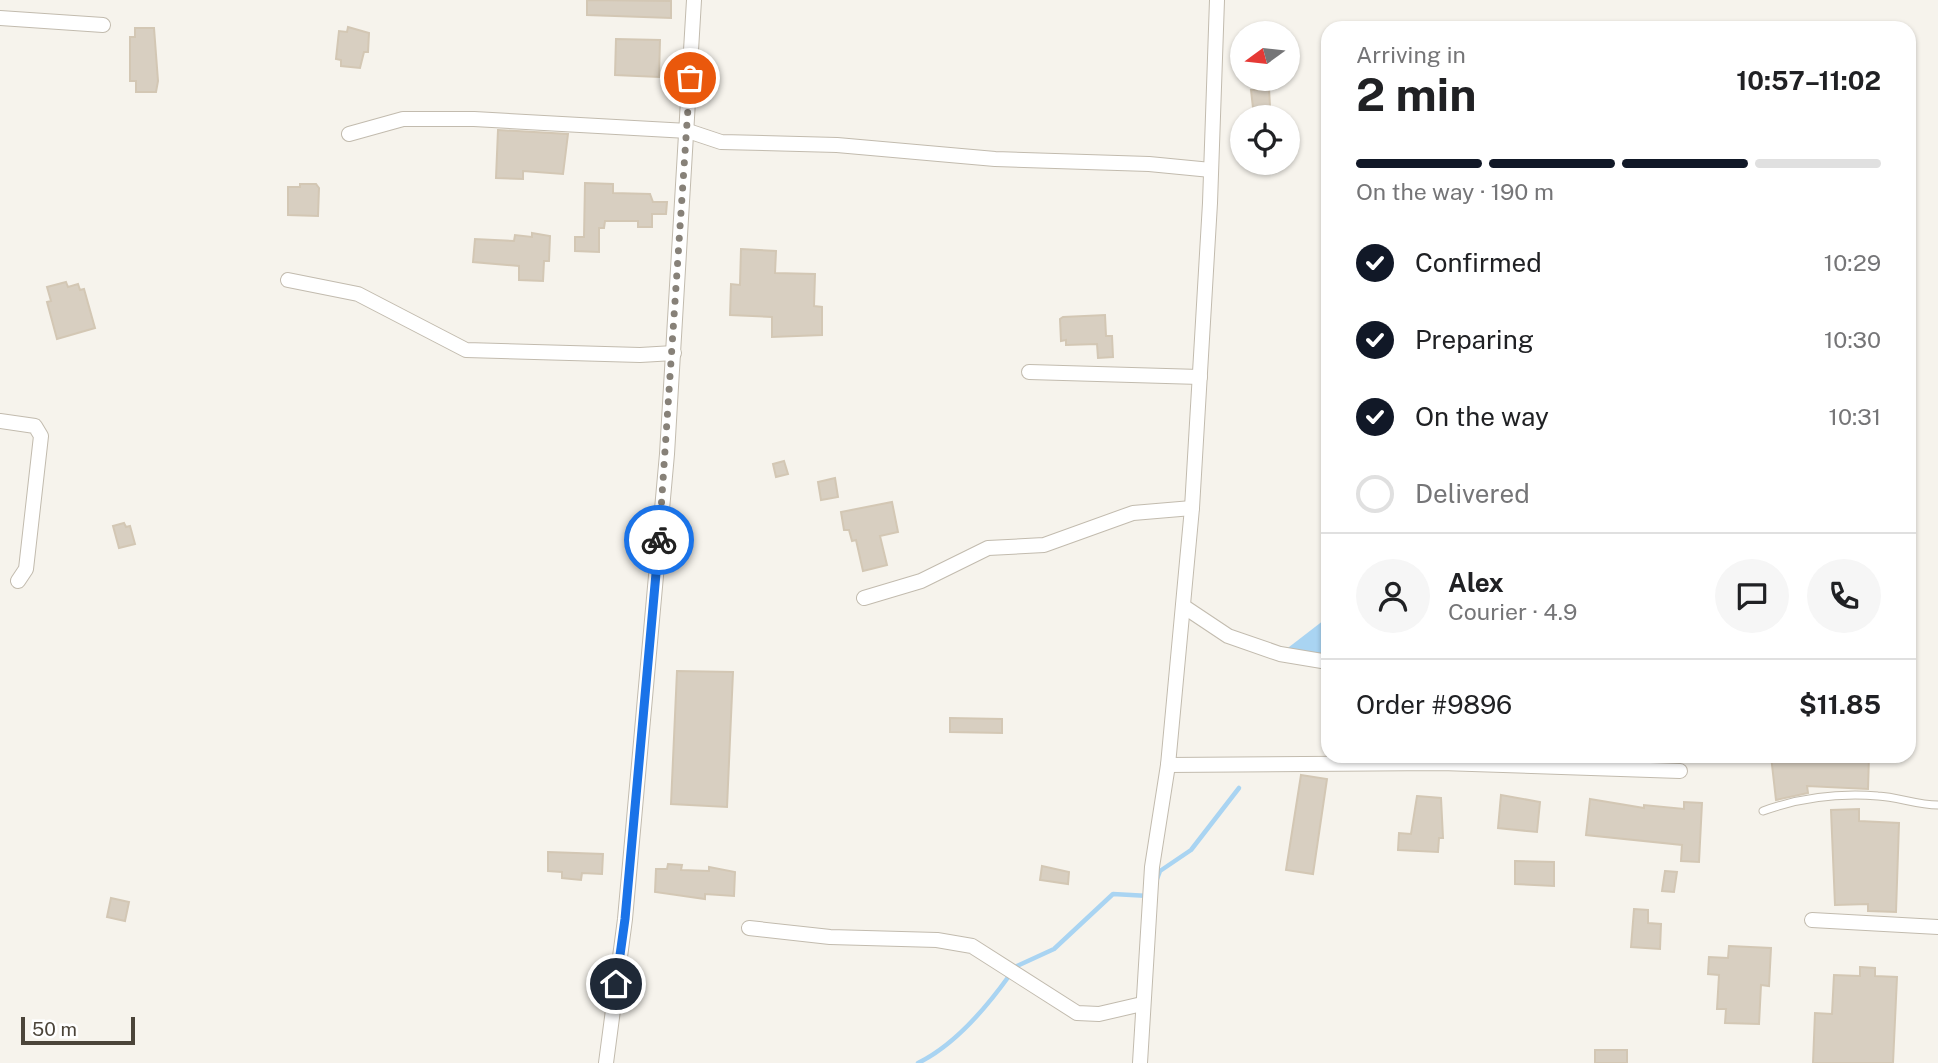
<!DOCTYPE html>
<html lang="en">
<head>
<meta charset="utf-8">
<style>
  body { margin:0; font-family:"Public Sans",sans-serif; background:#f6f6f6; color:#202124; height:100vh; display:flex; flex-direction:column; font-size:26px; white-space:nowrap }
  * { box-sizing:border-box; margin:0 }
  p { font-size:23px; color:#757577 }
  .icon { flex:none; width:38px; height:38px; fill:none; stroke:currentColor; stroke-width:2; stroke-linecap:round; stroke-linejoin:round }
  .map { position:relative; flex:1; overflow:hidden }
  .panel { position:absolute; left:1321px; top:21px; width:595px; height:742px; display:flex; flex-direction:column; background:#fff; border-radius:21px; box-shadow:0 2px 5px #0004 }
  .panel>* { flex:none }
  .needle { width:46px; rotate:255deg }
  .tools { position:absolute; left:1230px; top:21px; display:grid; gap:14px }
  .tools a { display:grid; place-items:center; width:70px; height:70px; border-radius:50%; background:#fff; box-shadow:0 2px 5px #0004; font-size:35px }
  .scale { position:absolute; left:21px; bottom:18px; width:114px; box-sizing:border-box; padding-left:7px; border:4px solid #4b4439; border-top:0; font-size:19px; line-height:24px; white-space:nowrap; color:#4b4439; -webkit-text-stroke:5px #fff; paint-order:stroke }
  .pin { position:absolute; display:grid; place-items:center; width:60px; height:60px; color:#fff; margin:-30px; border:4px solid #fff; border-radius:50%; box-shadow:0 2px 7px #0007 }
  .courier { position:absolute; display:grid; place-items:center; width:70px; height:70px; margin:-35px; border:5px solid #1a73e8; border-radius:50%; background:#fff; color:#222; box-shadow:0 2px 9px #0007 }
  .summary em { font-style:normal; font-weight:700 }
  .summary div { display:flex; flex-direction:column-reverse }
  .summary { display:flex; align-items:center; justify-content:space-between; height:119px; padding:0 35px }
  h1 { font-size:46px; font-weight:700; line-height:52px }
  .bar { display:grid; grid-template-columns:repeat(4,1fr); gap:10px 7px; align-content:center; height:84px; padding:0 35px }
  .bar i { height:9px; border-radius:5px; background:#e0e0e0 }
  .bar .current { background:#111827 }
  .bar p { grid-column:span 4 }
  .line { display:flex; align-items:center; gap:18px; padding:0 35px; border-top:2px solid #e0e0e0 }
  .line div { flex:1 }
  .round { display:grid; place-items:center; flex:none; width:74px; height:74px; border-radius:37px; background:#f6f6f6 }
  ol { padding:0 35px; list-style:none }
  li { display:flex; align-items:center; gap:21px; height:77px }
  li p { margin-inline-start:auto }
  li .icon { padding:7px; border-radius:50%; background:#111827; color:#fff; stroke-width:4 }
  li:last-child { color:#757577 }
  li i { width:38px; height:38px; border:4px solid #e0e0e0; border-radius:50% }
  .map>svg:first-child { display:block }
  .water { fill:#a9d4f2 }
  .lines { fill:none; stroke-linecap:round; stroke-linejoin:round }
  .stream { stroke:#a9d4f2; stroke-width:4.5 }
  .building { fill:#d8cfc1; stroke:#d3c7b4; stroke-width:2 }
  .service-casing { stroke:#c2bbae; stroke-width:9 }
  .minor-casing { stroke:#c2bbae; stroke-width:16 }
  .service { stroke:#fff; stroke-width:7 }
  .minor { stroke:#fff; stroke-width:14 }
  .done { stroke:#878178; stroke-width:7; stroke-dasharray:0 12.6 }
  .route { stroke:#1a73e8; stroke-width:9 }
</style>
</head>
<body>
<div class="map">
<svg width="1938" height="1063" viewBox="0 0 1938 1063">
  <rect width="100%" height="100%" fill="#f6f3ec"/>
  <path class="water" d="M1328 617V662L1280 654Z"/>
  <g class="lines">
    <g class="stream">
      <path d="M1157 879 1160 871 1191 850 1239 788"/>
      <path d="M1017 966 1054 949 1113 894 1149 896"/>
      <path d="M918 1063C955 1045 986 1008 1009 976"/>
    </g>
  </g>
  <g class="building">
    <path d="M587 0 671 1V18L587 15Z"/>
    <path d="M348 27 369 33 368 52H364L360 68 341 66V60L336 59 339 31 347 32Z"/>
    <path d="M135 28H154L158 81 156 92H136V81H130V37H135Z"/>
    <path d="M616 39 660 40 659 77 615 75Z"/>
    <path d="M1269 89 1270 106 1253 108 1251 90Z"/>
    <path d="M498 130 568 134 563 174 523 171V179L496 178Z"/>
    <path d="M585 183 613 184V193L650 194 653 202H667L666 214H652V227H638V221H605L604 228H599V252L575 251V237H584Z"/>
    <path d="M300 184H316L319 188 318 216 288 215V187H300Z"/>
    <path d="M532 233 550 236 549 261H544L543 281 519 280V266L473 262 475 239 514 241 515 235 532 237Z"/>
    <path d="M741 249 776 251 775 273 815 274 814 306 822 307V335L772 337V317L730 315 731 284 740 285Z"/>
    <path d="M66 282 68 287 78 284 80 290 84 289 95 328 57 339 47 302 51 301 47 287Z"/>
    <path d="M1105 315 1106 336H1112L1113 357 1098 358 1097 344 1066 345V340L1061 341 1060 319 1063 317Z"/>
    <path d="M784 461 788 474 776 477 773 464Z"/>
    <path d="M835 478 838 497 821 500 818 482Z"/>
    <path d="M892 502 898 532 880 536 887 565 863 571 856 540 852 541 849 530H844L841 512Z"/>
    <path d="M124 523 126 527 130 526 135 544 119 548 113 526Z"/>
    <path d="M677 671 733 672 727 807 671 804Z"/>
    <path d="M950 718 1002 719V733L950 732Z"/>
    <path d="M1771 756H1869L1868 789 1807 786 1808 793 1776 800Z"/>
    <path d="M1301 775 1327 779 1313 874 1286 870Z"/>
    <path d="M1501 795 1540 802 1537 832 1498 828Z"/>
    <path d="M1417 796 1441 798 1443 838H1439L1438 852 1398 850 1399 833 1411 834Z"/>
    <path d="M1590 799 1644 808V805L1684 809V802L1702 803 1699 862 1681 861 1682 845 1586 835Z"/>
    <path d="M1859 809V821L1899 823 1896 912 1868 911V904L1835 905 1831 810Z"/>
    <path d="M548 852 603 854 602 874 582 873 581 880 562 878V872L548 871Z"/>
    <path d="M1515 861 1554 862V886L1515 884Z"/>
    <path d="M668 864 682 865 681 870 709 871V867L735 872 734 896 705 894V899L655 892 656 869H667Z"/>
    <path d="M1042 866 1069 872 1068 884 1040 880Z"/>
    <path d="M1665 871 1677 872 1674 892 1662 891Z"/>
    <path d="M111 898 129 902 125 921 107 917Z"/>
    <path d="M1634 909 1648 910V923L1661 924 1660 949 1631 947Z"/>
    <path d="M1729 946 1771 948 1769 986 1761 985 1759 1024 1725 1023 1726 1009H1717L1719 975 1708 974 1709 957 1728 958Z"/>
    <path d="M1860 967 1875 968V976L1897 977 1893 1063H1813L1815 1013 1832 1014 1834 975 1860 976Z"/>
    <rect x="1595" y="1050" width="32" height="13"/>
  </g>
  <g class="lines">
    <g class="service-casing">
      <path id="service" d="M1763 811C1799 798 1839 793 1878 796 1898 797 1917 805 1938 805"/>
    </g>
    <g class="minor-casing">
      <g id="minor">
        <path d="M0 18 103 25"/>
        <path d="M349 134 403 119H474L688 131 721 142 837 145 995 159 1149 164 1211 170"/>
        <path d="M288 280 358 294 466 350 640 355 674 353"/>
        <path d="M1029 372 1200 377"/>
        <path d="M0 421 35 426 41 436 26 569 18 581"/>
        <path d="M864 598 921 581 988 548 1044 545 1133 513 1192 508"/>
        <path d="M1183 606 1228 636 1280 654 1328 662"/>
        <path d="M1168 765 1441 763 1680 771"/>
        <path d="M1812 920 1938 927"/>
        <path d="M749 928 830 937 937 940 972 946 1077 1013 1099 1014 1142 1004"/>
        <path d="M606 1063 625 919 667 454 694 0"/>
        <path d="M1140 1063 1152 867 1168 765 1192 508 1210 203 1217 0"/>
      </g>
    </g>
    <use href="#service" class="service"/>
    <use href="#minor" class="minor"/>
  </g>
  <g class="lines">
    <path class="done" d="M659 540 690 78"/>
    <path class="route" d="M616 984 625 919 659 540"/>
  </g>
</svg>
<div class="tools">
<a><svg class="needle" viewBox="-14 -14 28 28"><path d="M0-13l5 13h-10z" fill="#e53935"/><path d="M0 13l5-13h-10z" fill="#757577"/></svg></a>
<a><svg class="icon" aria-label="locate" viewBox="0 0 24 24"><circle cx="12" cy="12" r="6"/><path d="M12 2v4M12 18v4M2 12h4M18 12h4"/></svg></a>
</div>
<div class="scale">50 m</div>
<div class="pin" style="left:690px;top:78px;background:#ea580c"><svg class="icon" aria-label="bag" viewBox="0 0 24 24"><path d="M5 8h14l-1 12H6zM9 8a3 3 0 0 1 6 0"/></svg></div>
<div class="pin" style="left:616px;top:984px;background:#1f2937"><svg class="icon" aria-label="home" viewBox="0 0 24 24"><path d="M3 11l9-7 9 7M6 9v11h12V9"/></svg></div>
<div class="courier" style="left:659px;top:540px"><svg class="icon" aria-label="bike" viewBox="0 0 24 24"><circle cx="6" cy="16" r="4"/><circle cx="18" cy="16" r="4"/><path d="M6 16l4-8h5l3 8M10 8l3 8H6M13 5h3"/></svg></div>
<section class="panel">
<div class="summary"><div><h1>2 min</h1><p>Arriving in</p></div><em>10:57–11:02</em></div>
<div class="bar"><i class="current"></i><i class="current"></i><i class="current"></i><i></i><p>On the way · 190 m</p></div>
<ol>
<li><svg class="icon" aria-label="check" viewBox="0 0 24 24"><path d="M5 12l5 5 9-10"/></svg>Confirmed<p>10:29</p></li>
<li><svg class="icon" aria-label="check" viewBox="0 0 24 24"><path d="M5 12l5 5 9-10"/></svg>Preparing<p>10:30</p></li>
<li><svg class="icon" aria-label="check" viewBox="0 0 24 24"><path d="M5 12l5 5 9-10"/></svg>On the way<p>10:31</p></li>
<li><i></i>Delivered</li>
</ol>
<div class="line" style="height:126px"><a class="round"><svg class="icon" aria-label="person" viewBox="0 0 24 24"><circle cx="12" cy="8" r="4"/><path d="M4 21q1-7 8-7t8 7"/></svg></a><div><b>Alex</b><p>Courier · 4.9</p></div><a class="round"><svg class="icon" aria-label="chat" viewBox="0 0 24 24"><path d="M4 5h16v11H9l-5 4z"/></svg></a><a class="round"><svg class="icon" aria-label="phone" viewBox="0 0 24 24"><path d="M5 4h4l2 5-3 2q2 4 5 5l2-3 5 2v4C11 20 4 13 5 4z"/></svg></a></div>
<div class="line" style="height:91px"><div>Order #9896</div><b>$11.85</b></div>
</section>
</div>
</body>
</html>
